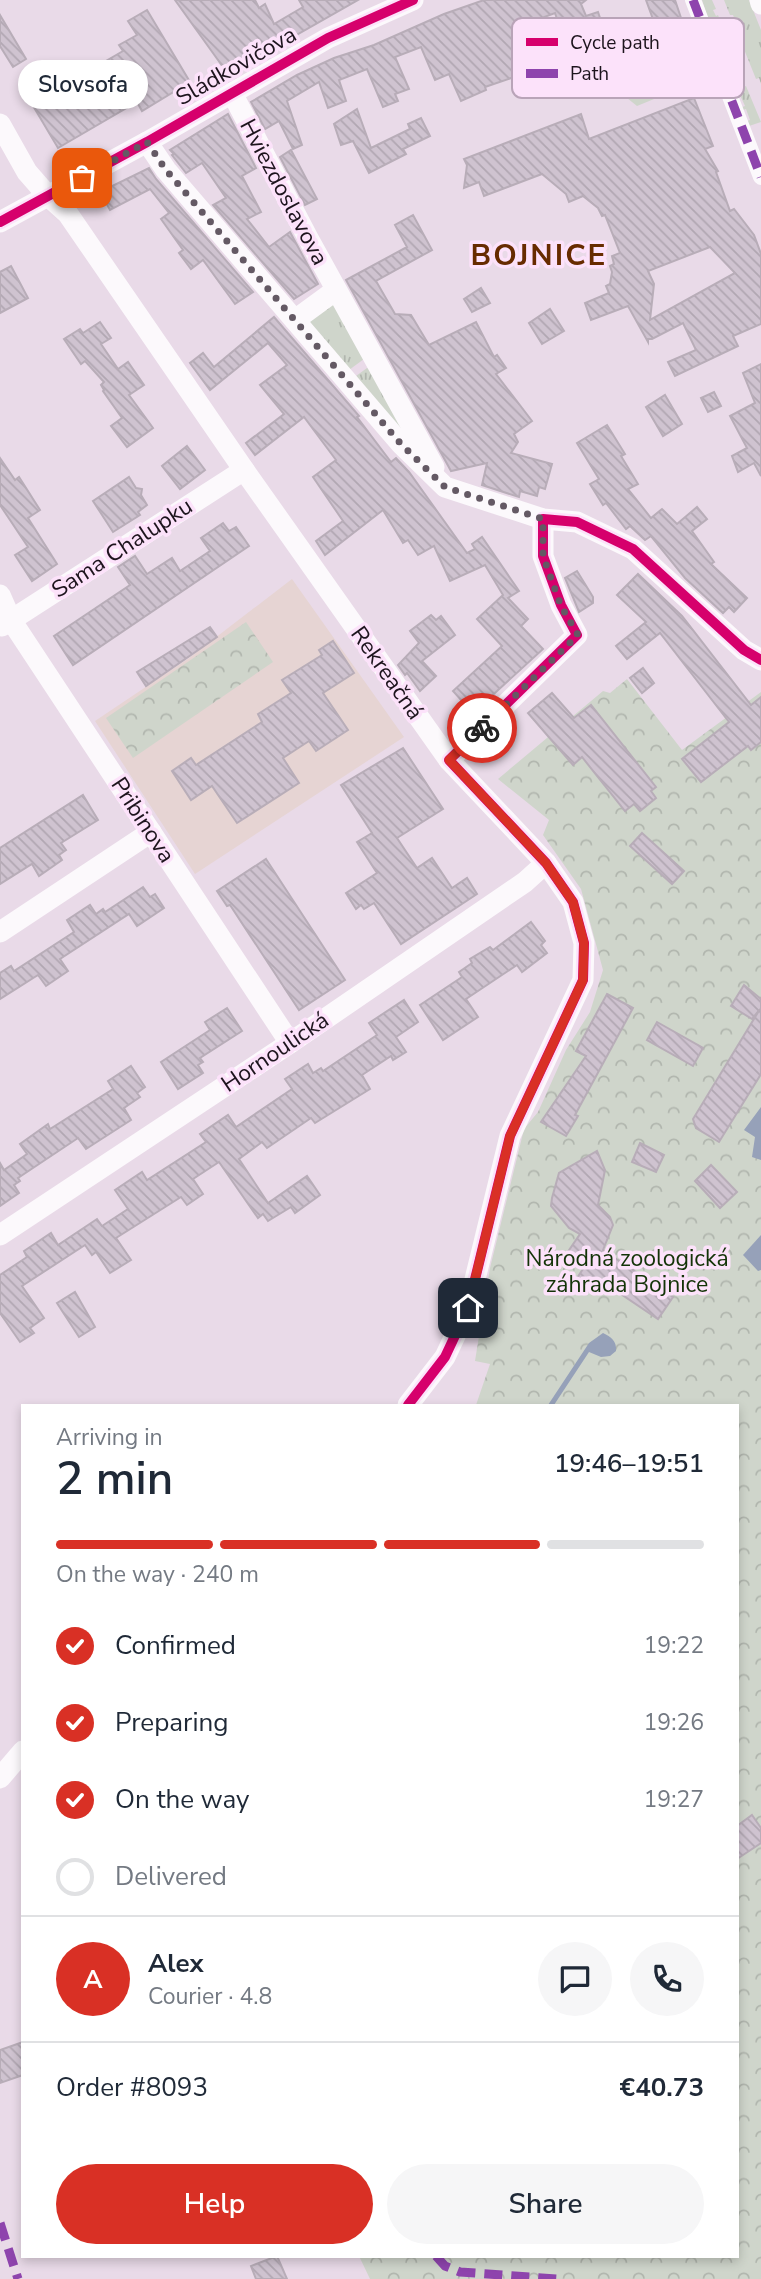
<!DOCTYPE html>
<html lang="en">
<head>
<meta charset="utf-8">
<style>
  body { margin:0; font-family:"Nunito Sans",sans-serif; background:#f6f6f7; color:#1f2937; height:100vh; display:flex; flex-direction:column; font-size:26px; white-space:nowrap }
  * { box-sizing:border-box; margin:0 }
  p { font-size:23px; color:#747a83 }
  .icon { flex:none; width:38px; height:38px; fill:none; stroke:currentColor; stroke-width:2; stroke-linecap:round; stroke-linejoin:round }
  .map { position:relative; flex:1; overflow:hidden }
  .panel { position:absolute; left:21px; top:1404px; width:718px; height:854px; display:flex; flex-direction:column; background:#fff; border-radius:0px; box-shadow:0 4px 10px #0003 }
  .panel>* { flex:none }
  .pin { position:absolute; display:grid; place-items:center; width:60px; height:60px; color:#fff; margin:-30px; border-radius:14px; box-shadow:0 4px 10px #0006 }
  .courier { position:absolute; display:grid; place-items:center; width:70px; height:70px; margin:-35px; border:5px solid #d93025; border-radius:50%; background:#fff; color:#222; box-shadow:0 2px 9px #0007 }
  .bubble { position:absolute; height:49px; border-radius:24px; background:#fff; box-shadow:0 4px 10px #0003; font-size:23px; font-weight:600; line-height:49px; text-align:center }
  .summary em { font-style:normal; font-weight:600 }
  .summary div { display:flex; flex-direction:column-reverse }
  .summary { display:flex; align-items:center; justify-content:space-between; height:119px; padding:0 35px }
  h1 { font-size:46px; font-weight:600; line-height:52px }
  .bar { display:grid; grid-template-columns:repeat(4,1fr); gap:10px 7px; align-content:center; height:84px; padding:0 35px }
  .bar i { height:9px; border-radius:5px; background:#e0e1e3 }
  .bar .current { background:#d93025 }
  .bar p { grid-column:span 4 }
  .line { display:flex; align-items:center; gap:18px; padding:0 35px; border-top:2px solid #e0e1e3 }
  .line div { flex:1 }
  .round { display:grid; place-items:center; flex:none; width:74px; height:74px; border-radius:37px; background:#f6f6f7 }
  ol { padding:0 35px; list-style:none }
  li { display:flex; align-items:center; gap:21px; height:77px }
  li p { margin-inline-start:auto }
  li .icon { padding:7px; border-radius:50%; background:#d93025; color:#fff; stroke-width:4 }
  li:last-child { color:#747a83 }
  li i { width:38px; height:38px; border:4px solid #e0e1e3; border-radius:50% }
  .cta { display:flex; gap:14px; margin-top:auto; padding:14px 35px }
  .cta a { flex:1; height:80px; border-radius:42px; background:#d93025; color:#fff; font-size:28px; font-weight:600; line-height:80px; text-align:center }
  .cta a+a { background:#f6f6f7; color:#1f2937 }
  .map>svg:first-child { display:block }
  .education { fill:#e6d4d3 }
  .grass { fill:url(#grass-tufts) }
  .forest { fill:url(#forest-crowns) }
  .water { fill:#96a1b9 }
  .building { fill:url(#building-back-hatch); stroke:#b8adb8; stroke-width:2; fill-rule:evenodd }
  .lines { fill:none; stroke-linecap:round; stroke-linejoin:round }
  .pedestrian { stroke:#fcf9fc; stroke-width:16 }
  .minor { stroke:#fcf9fc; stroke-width:21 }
  .quiet { stroke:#8e44ad; stroke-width:9; stroke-dasharray:18 9; stroke-linecap:butt }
  .cycleway-casing { stroke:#fce2fa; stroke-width:15 }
  .cycleway { stroke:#d6006c; stroke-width:10 }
  .done { stroke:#645964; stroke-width:7; stroke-dasharray:0 12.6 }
  .route { stroke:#d93025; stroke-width:9 }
  .labels { text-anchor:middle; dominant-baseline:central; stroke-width:7; stroke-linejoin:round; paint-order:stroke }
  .street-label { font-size:23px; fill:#1d141d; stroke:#fce2fa }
  .park-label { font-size:23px; fill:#133307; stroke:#fce2fa }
  .district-label { font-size:30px; font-weight:bold; letter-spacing:2px; fill:#672b00; stroke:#fce2fa }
  .key { fill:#fce2fa; stroke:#b9a4b8; stroke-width:2 }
  .key-label { font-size:19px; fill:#1d141d }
</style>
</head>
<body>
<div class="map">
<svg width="761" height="2279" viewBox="0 0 761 2279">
  <defs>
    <pattern id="grass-tufts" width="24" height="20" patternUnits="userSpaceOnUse" patternTransform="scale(1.75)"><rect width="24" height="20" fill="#cfd5cb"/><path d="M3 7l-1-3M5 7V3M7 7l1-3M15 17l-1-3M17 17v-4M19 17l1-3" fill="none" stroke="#b1b6ae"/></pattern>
    <pattern id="forest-crowns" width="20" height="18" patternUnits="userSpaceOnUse" patternTransform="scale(1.75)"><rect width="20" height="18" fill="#cfd5cb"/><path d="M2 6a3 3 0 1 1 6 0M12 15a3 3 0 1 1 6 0" fill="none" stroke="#b1b6ae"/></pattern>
    <pattern id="building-back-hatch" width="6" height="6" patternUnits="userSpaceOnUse" patternTransform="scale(1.75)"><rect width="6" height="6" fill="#cfc3d0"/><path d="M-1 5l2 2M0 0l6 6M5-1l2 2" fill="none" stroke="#b1a7b2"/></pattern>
  </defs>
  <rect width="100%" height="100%" fill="#e9dae8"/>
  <path class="education" d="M292 579 404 737 195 874 95 721 189 658Z"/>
  <g class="grass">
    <path d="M702 0H712L716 9 713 10 716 16 718 15 728 40 717 45 715 30 712 31Z"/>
    <path d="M724 0H749L761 30V84L759 78 756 79 733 22 735 20 733 15H730Z"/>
    <path d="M678 68 687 91 665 99 659 97 637 106 627 98 628 91 654 82 656 76Z"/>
    <path d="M746 86 761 122 749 126 747 121 750 120 746 109 743 110 742 107 745 106 740 95 737 96 735 91Z"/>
    <path d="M332 300 364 359 349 370 306 324Z"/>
    <path d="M367 368 373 370 407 429 401 434 356 376Z"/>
  </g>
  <g class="forest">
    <path d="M246 622 273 662 133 758 106 718Z"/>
    <path d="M627 679 682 750 761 692V2279H370L359 2256H737V1405H476L490 1364 475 1361 490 1268 524 1129 538 1112 566 1050 590 1012 603 970 581 889 543 835 549 820 498 779 603 691 610 693Z"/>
  </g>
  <g class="water">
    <path d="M761 1107V1160L752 1157 755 1137 744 1130Z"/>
    <path d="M761 1235V1270L758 1271 743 1255Z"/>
    <path d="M603 1333C611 1337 617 1341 616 1351L610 1356 601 1357 589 1352 554 1405H548L589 1343Z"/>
  </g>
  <g class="building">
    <path d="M175 0H255L259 8 265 4 274 24 303 7 299 0H358L228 74Z"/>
    <path d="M484 0H586L581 4 586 16 598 12 610 48 658 33 646 0H675L692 51 581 89 555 13 517 27 532 71 485 87 486 90 461 101 449 74 435 80 421 47 395 57 409 89 395 94 398 101 383 107 367 69 339 80 346 101 328 108 319 82 287 101 302 145 293 149 279 121 265 129 251 102 297 75 334 58 374 45 444 14Z"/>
    <path d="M147 10 190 82 142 111 137 102 58 148 32 104 123 51 119 45 137 35 128 21Z"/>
    <path d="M0 15 26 59 13 67 0 46Z"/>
    <path d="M694 98 713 146 705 149 718 171 716 172 730 211 734 209 754 235 761 254V324L733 336 738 346 675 376 668 362 696 350 683 323 652 339H648V342L628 306 591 320 585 303 609 293 606 286 610 284 612 272 610 266 614 264 612 256 620 253 605 215 602 216 598 208 583 196 569 202 566 194 542 174 484 196 479 182 464 188 467 165 464 159 581 114 589 139ZM710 247 735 273 650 320 654 284 648 271Z"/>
    <path d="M357 109 371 148 410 129 408 124 421 118 430 136 403 149 406 154 369 173 353 141 341 145 334 124Z"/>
    <path d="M228 114 256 168 242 176 261 212 247 219 269 247 290 232 318 284 294 299 213 205 226 198 202 163 186 173 172 155 174 154 170 150Z"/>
    <path d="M291 150 317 199 305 205 280 157Z"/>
    <path d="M149 168 156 179 253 292 235 304 203 260 191 269 179 253 183 250 161 219 169 213 150 189 110 210 100 192Z"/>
    <path d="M413 215 432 250 376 281 395 314 411 315 429 345 476 322 494 357 497 355 506 368 496 374 532 421 514 434 518 442 511 453 552 464 545 489 539 487 537 496 520 491 519 497 482 485 487 463 451 471 346 280 407 247 395 225Z"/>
    <path d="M11 266 28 298 0 313V272Z"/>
    <path d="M481 288 490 303 472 312 464 299Z"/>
    <path d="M550 309 564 331 542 344 529 323Z"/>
    <path d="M274 317 359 416 357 417 391 462 396 458 409 472 467 553 475 549 472 544 482 537 519 591 508 598 528 619 521 626 543 649 473 713 453 691 502 646 477 619 503 595 485 565 450 581 434 546 418 555 408 540 403 543 383 510 325 555 316 541 343 521 313 477 336 460 304 417 255 455 246 443 284 414 260 385 287 365 268 343 210 390 190 363 203 353 214 367Z"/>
    <path d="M100 322 111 338 101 344 118 369 128 362 144 385 129 395 153 428 127 447 111 426 122 418 103 391 104 390 101 385 104 382 85 361 81 364 64 339 80 329 83 333Z"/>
    <path d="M761 364V476L754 463 738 472 732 456 747 448 730 416 755 403 743 373Z"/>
    <path d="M714 392 721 406 708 412 701 398Z"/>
    <path d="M665 395 682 424 663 436 646 407Z"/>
    <path d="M607 425 625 454 621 456 638 484 628 489 651 518 662 509 677 524 697 507 707 519 692 531 714 562 711 564 747 598 734 612 729 607 723 613 685 578 651 536 645 540 630 526 626 529 606 503 603 505 590 484 599 479 577 443Z"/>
    <path d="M187 446 205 470 180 489 162 466Z"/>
    <path d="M0 458 15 480 19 477 40 510 28 518 57 564 32 581 15 555 28 547 0 505Z"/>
    <path d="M129 477 136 488 142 489 141 495 147 505 138 512 140 515 113 532 93 501Z"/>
    <path d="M223 523 229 531 236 527 249 546 73 665 54 636 130 585 118 567 135 556 147 574 172 558 180 571 210 551 201 538Z"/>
    <path d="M577 571 593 597V603L579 612 565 578Z"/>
    <path d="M638 574 682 616 751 705 761 697V742L751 750 748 746 701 782 682 759 729 722 660 633 627 659 616 646 646 622 617 595Z"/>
    <path d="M431 615 436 620 441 616 455 635 422 661 436 676 420 691 407 673 405 675 398 665 419 643 410 631Z"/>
    <path d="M210 627 217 637 146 686 137 672Z"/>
    <path d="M333 641 354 673 323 693 348 730 316 751 309 741 283 758 299 783 237 823 212 786 191 800 172 771 191 758 196 765 262 722 258 714 291 693 282 680 322 655 319 650Z"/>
    <path d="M643 668 654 683 642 693 630 678Z"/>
    <path d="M552 693 574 718 591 705 656 787 651 791 656 798 640 811 634 804 625 811 582 757 573 765 528 713Z"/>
    <path d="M403 748 443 809 397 838 417 868 432 858 452 888 467 878 477 894 401 944 374 903 364 909 361 905 356 909 346 893 377 873 357 842 372 833 341 785Z"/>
    <path d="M83 795 98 820 61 843 66 850 59 855 62 860 39 876 32 864 0 884V848Z"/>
    <path d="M642 833 684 871 672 884 630 846Z"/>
    <path d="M266 859 345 980 299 1010 230 905 227 906 217 891Z"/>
    <path d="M143 887 150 897 155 894 164 908 137 926 129 914 60 959 68 971 46 986 38 975 0 999V973L11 966 14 971 74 932 67 920 90 905 96 914 103 909 105 912Z"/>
    <path d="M531 922 545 941 541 945 547 953 522 972 517 965 466 999 478 1017 443 1040 420 1005 462 977 459 972 472 963 470 959 490 947 493 950Z"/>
    <path d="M744 985 761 999V1074L719 1142 696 1128 693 1119 760 1009 752 1019 731 1006Z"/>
    <path d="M607 994 633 1008 575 1115 578 1116 566 1136 541 1122 586 1056 576 1051Z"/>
    <path d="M404 1000 418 1022 396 1037 406 1052 393 1060 391 1056 362 1075 370 1089 315 1123 311 1118 267 1148 262 1142 239 1159 268 1203 307 1176 320 1195 295 1213 291 1207 268 1221 263 1214 258 1218 219 1162 193 1179 203 1194 187 1205 181 1197 116 1238 131 1260 110 1273 96 1252 92 1255 85 1245 22 1286 44 1318 30 1328 34 1333 20 1342 0 1313V1275L27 1257 24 1251 51 1233 58 1245 97 1219 102 1226 128 1209 115 1190 142 1172 147 1180 206 1142 200 1134 228 1115 236 1127 292 1089 285 1079 308 1064 313 1073 321 1068 323 1071 377 1035 369 1023Z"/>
    <path d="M227 1008 242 1031 200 1058 203 1062 198 1065 203 1073 178 1089 161 1062 210 1030 205 1022Z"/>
    <path d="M657 1022 703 1048 693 1066 647 1040Z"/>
    <path d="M131 1066 145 1087 137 1093 140 1097 124 1108 131 1120 86 1149 78 1138 18 1178 20 1181 14 1185 19 1193 0 1206V1163L4 1170 27 1154 20 1144 48 1124 50 1129 113 1089 108 1081Z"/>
    <path d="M640 1143 664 1155 656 1172 632 1162Z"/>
    <path d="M597 1151 605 1170 598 1205 610 1217 613 1225 603 1250 673 1297 658 1319 597 1278 589 1292 573 1284 583 1269 565 1256 580 1234 569 1228 551 1206 552 1198 559 1173Z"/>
    <path d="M711 1165 737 1192 720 1208 695 1181Z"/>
    <path d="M75 1292 95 1327 79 1337 57 1303Z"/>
    <path d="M752 1815 761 1828V1843L737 1859V1826Z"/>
    <path d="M23 2042V2075L0 2083V2050Z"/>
    <path d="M277 2256 287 2279H256L251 2266Z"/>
  </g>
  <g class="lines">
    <path class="pedestrian" d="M693 0 761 177"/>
    <g class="minor">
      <path d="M760 0 761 4"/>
      <path d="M232 93 308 238 434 467"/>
      <path d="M0 124 27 172 48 196 68 214 244 470 449 760 546 863 573 902 584 943 583 980 510 1136 468 1308 445 1357 408 1405"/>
      <path d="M147 142 166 170 401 444 445 487 543 519 577 522 633 549 744 650 761 660"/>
      <path d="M0 222 147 142 328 38 413 0"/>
      <path d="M295 320 336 290"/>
      <path d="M0 595 11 620 290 1043"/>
      <path d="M2 626 244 470"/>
      <path d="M449 760 577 635 561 605 543 556V519"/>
      <path d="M0 932 151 832"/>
      <path d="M0 1235 290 1043 525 882 546 863"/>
      <path d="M0 1778 23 1751"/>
    </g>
    <g class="quiet">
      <path d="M693 0 761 177"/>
      <path d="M0 2223 18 2279"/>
      <path d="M436 2256 445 2266 460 2272 557 2279"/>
    </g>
    <g class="cycleway-casing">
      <g id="cycleway">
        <path d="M0 222 147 142 328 38 413 0"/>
        <path d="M408 1405 445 1357 468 1308 510 1136 583 980 584 943 573 902 546 863 449 760 577 635 561 605 543 556V519L577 522 633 549 744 650 761 660"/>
      </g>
    </g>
    <use href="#cycleway" class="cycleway"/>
  </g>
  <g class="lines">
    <path class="done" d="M82 178 147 142 166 170 401 444 445 487 543 519V556L561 606 578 635 482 728"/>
    <path class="route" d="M468 1308 510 1136 583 980 584 943 573 902 546 863 449 760 482 728"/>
  </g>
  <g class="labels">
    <g class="street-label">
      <text transform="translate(236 66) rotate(-30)">Sládkovičova</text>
      <text transform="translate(284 192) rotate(62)">Hviezdoslavova</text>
      <text transform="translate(122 548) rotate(-33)">Sama Chalupku</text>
      <text transform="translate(387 673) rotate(55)">Rekreačná</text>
      <text transform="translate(143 820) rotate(57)">Pribinova</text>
      <text transform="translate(275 1052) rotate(-34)">Hornoulická</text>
    </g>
    <g class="park-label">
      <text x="627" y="1258">Národná zoologická<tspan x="627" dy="26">záhrada Bojnice</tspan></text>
    </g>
    <g class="district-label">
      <text x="539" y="255">BOJNICE</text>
    </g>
  </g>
  <rect x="512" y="18" width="232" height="80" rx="10" class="key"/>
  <rect x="526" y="38" width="32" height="8" fill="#d6006c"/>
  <rect x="526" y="69" width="32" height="9" fill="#8e44ad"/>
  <g class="key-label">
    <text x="570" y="49">Cycle path</text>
    <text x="570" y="80">Path</text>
  </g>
</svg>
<div class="pin" style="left:82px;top:178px;background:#ea580c"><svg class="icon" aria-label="bag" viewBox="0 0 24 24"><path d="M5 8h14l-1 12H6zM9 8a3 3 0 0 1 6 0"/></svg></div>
<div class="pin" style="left:468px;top:1308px;background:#1f2937"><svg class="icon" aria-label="home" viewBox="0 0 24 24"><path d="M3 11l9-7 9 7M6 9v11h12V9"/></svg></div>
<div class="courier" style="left:482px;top:728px"><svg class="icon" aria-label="bike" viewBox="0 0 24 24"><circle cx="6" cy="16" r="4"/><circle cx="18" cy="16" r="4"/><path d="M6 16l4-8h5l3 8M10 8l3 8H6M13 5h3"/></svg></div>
<div class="bubble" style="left:18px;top:60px;width:130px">Slovsofa</div>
<section class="panel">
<div class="summary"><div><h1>2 min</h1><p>Arriving in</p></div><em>19:46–19:51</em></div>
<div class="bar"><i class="current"></i><i class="current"></i><i class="current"></i><i></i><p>On the way · 240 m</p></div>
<ol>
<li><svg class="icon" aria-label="check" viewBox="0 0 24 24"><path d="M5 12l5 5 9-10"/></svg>Confirmed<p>19:22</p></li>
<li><svg class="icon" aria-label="check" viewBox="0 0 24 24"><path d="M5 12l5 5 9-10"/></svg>Preparing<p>19:26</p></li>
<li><svg class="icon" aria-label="check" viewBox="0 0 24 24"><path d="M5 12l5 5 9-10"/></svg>On the way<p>19:27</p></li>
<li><i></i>Delivered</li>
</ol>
<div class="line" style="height:126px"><b class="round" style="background:#d93025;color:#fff">A</b><div><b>Alex</b><p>Courier · 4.8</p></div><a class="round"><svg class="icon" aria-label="chat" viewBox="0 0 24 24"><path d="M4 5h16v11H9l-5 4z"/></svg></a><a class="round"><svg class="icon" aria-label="phone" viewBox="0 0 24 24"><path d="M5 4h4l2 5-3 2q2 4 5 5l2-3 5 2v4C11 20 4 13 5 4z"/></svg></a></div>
<div class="line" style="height:91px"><div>Order #8093</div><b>€40.73</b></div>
<div class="cta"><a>Help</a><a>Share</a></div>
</section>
</div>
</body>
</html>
